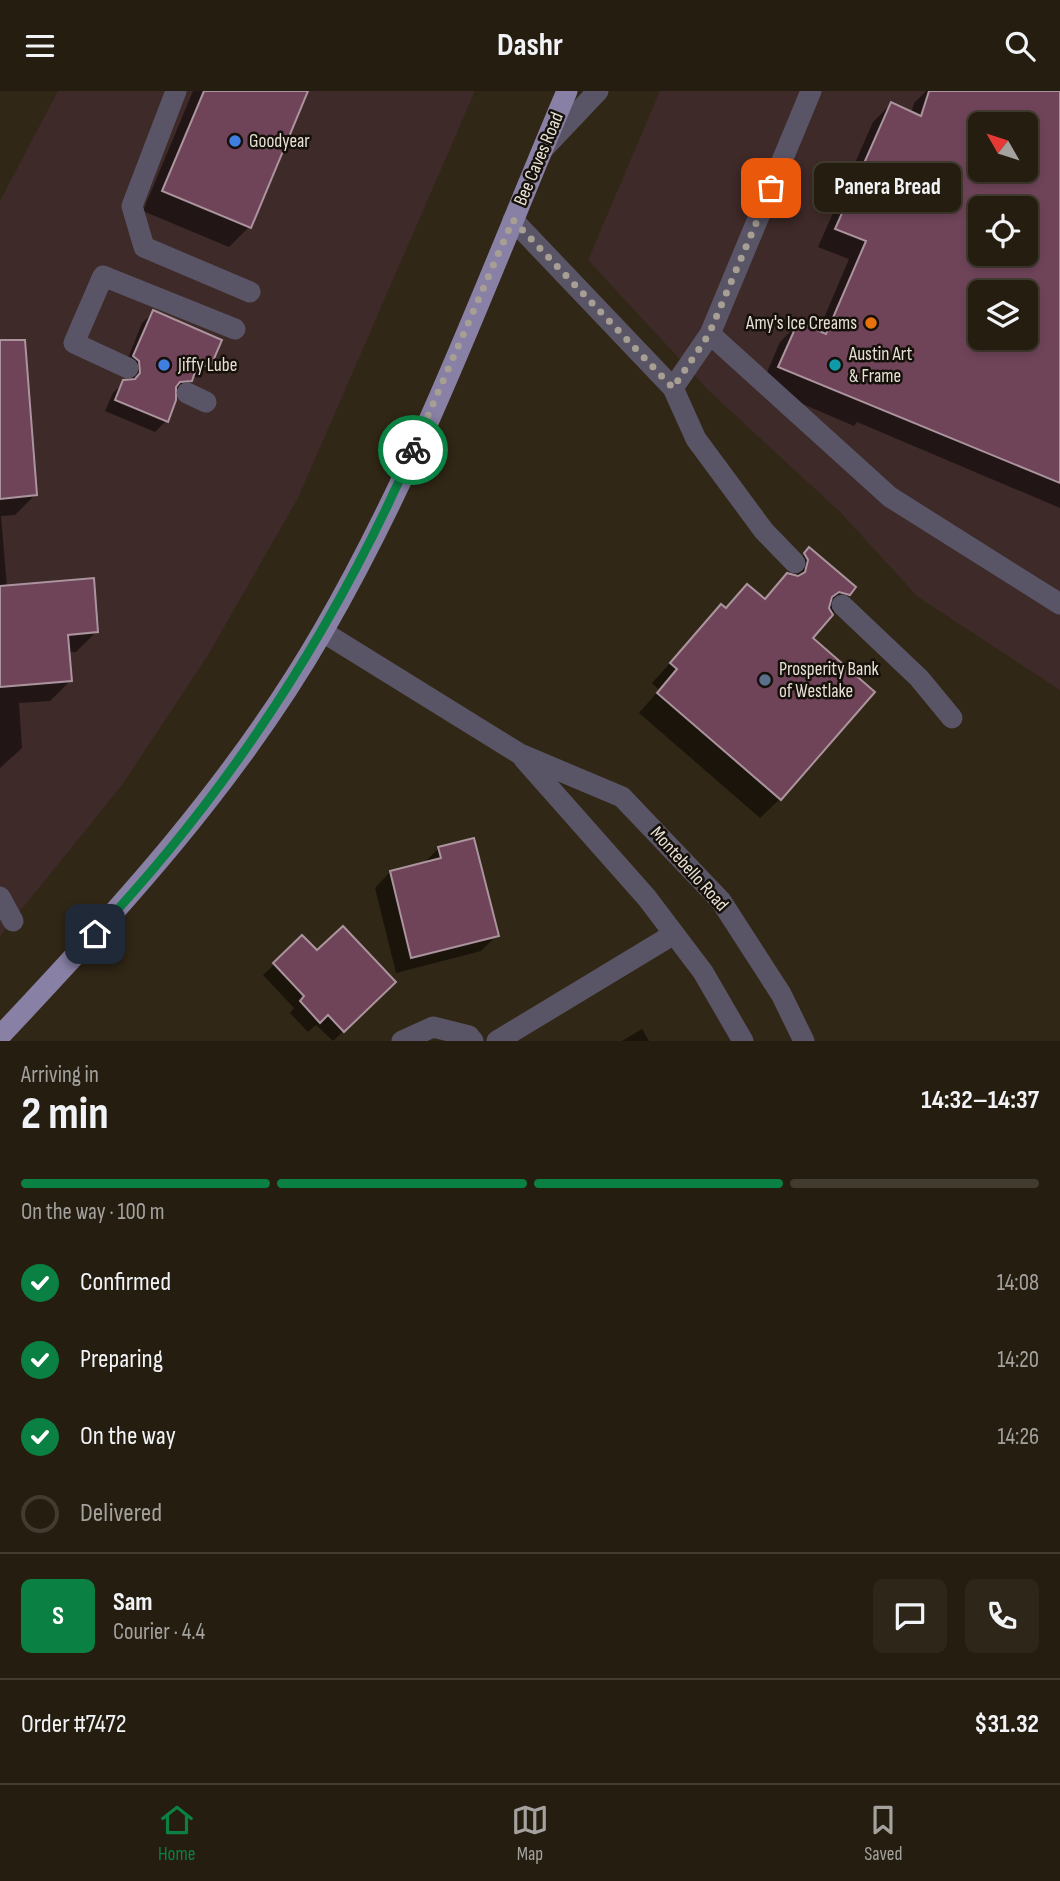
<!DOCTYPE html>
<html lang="en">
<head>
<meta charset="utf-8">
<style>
  body { margin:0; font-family:"Sofia Sans Condensed",sans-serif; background:#2d2619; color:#f1f3f6; height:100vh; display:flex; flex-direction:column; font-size:26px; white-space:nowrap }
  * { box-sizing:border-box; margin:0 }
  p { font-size:23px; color:#a3a29f }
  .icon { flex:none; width:38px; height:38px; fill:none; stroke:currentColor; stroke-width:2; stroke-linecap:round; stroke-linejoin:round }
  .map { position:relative; height:950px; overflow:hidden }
  .panel { display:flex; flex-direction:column; background:#251d10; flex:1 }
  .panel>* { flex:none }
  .needle { width:46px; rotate:309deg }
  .fabs { position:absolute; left:968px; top:21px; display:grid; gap:14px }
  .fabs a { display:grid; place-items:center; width:70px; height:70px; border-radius:10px; background:#251d10; box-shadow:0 4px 10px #0003,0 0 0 2px #423b30; font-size:35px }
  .pin { position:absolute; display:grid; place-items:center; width:60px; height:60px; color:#fff; margin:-30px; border-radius:14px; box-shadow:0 4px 10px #0006 }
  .courier { position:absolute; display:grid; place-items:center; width:70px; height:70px; margin:-35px; border:5px solid #0b8043; border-radius:50%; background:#fff; color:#222; box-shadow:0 2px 9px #0007 }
  .bubble { position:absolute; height:49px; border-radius:10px; background:#251d10; box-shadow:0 4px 10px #0003,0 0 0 2px #423b30; font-size:23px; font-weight:700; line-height:49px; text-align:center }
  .overview em { font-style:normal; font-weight:700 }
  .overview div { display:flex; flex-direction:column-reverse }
  .overview { display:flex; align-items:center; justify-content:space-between; height:119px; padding:0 21px }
  h1 { font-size:46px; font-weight:700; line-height:52px }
  .bar { display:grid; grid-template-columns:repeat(4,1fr); gap:10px 7px; align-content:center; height:84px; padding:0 21px }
  .bar i { height:9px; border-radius:5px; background:#423b30 }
  .bar .on { background:#0b8043 }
  .bar p { grid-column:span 4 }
  .line { display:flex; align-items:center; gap:18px; padding:0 21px; border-top:2px solid #423b30 }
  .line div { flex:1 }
  .round { display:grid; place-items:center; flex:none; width:74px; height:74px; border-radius:10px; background:#2d2619 }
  ol { padding:0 21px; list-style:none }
  li { display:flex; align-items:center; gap:21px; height:77px }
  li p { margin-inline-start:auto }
  li .icon { padding:7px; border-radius:50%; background:#0b8043; color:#fff; stroke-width:4 }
  li:last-child { color:#a3a29f }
  li i { width:38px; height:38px; border:4px solid #423b30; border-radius:50% }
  header { display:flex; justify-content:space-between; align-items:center; height:91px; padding:0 21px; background:#251d10; font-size:32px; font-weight:700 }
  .dock { display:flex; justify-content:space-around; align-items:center; height:98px; border-top:2px solid #423b30; background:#251d10; font-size:19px; color:#a3a29f }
  .dock a { display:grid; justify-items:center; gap:4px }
  .dock .on { color:#0b8043 }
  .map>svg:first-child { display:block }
  .commercial { fill:#3e2a28; fill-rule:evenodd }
  .shadow { fill:#0007; fill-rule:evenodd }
  .building { fill:#6f4459; stroke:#ab949e; stroke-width:2; fill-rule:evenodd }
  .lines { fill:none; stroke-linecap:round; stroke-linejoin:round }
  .service { stroke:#595567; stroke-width:21 }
  .minor { stroke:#595567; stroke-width:21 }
  .primary { stroke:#8980a5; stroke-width:21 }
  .done { stroke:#a79f93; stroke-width:7; stroke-dasharray:0 12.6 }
  .route { stroke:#0b8043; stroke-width:9 }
  .shop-dot { fill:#3f7fe0; stroke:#151009; stroke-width:2.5 }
  .food-dot { fill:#e8710a; stroke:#151009; stroke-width:2.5 }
  .culture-dot { fill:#0f9aa8; stroke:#151009; stroke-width:2.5 }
  .service-dot { fill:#5c6f8a; stroke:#151009; stroke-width:2.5 }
  .labels { text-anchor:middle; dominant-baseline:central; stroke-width:5; stroke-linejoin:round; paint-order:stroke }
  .poi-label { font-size:19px; fill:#e7e0d6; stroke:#151009; text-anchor:start }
  .street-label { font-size:19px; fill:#e7e0d6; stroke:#151009 }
</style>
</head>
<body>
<header><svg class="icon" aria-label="menu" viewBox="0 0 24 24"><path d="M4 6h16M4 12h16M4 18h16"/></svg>Dashr<svg class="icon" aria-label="search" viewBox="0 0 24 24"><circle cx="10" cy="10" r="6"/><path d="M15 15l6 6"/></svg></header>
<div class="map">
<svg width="1060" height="950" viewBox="0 0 1060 950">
  <rect width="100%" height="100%" fill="#312716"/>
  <g class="commercial">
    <path d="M58 0H475L298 407 208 564 122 694 0 845V110Z"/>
    <path d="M660 0H1060V599L918 506 841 422 709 300 588 169ZM980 33H1026V79H980ZM980 117H1026V163H980ZM980 201H1026V247H980Z"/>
  </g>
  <g class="shadow">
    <path d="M193 0H306L249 136 229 156 143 120Z"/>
    <path d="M926 0H1060V417L857 331 854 335 761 295 780 251 798 233 818 241 849 168 818 156 873 31 891 13 911 22 914 12ZM980 33H1026V79H980ZM980 117H1026V163H980ZM980 201H1026V247H980Z"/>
    <path d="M153 222 208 276 197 287 192 284 179 300 174 301 175 309 166 330 155 341 105 320 113 302 124 291 130 290 129 281 124 277 142 232Z"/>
    <path d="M0 296 35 404 15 424 1 425 7 496 96 541 76 561H68L70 590 50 610 19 612 22 657 0 677Z"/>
    <path d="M809 458 849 503 811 547 780 708 760 727 639 622 659 599 652 592 721 516 724 518 747 495 763 509Z"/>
    <path d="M439 757 497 844 481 860 396 882 375 797 390 781 423 773Z"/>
    <path d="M302 847 317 862 394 891 333 950 316 934 308 941 290 922 294 917 263 884Z"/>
    <path d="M642 938 649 950H622Z"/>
  </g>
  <g class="building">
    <path d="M204 0H308L251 137 162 100Z"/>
    <path d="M929 0H1060V392L778 276 798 231 826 243 866 150 835 138 891 11 921 25ZM980 33H1026V79H980ZM980 117H1026V163H980ZM980 201H1026V247H980Z"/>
    <path d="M153 219 222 249 210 277 198 272 192 290 180 291 176 296V309L168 331 115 309 123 289 135 288 140 282 139 270 133 265Z"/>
    <path d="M0 249H25L37 404 0 408Z"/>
    <path d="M809 456 856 496 850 504 839 501 832 506 829 517 833 524 813 547 875 601 781 709 657 602 677 578 670 572 721 513 726 517 747 493 765 508 787 482 798 485 805 481 808 469 804 462Z"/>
    <path d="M94 487 98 541 68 544 72 590 0 596V495Z"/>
    <path d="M474 747 499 845 411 867 390 780 441 767 438 756Z"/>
    <path d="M343 835 396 891 344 941 328 924 320 932 300 910 304 905 273 872 302 844 317 859Z"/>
  </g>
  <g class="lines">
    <g class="service">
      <path d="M176 0 132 115 144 156 250 201"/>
      <path d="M544 57 598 0"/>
      <path d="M513 129 673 297 696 348 764 440 795 472"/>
      <path d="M710 243 890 406 1060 513"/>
      <path d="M128 277 74 252 103 185 235 238"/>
      <path d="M673 297 710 243 811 0"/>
      <path d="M187 302 206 311"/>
      <path d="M842 514 919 587 952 627"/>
      <path d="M0 806 13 830"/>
      <path d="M402 950 433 936 469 945 473 950"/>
      <path d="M497 950 674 843"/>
    </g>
    <g class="minor">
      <path d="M323 541 520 663 622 706 721 810 781 903 804 950"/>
      <path d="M524 668 647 807 703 881 743 950"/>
    </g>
    <path class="primary" d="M0 945C119 819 236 691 323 540 422 369 490 181 567 0"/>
  </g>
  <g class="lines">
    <path class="done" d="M413 359 513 129 673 297 709 243 771 97"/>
    <path class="route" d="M95 843C229 701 335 537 413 359"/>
  </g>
  <g class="shop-dot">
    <circle cx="235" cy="50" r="7"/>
    <circle cx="164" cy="274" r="7"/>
  </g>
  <circle class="food-dot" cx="871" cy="232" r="7"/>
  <circle class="culture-dot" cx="835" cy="274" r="7"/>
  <circle class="service-dot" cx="765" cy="589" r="7"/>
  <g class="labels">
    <g class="poi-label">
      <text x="249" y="50">Goodyear</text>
      <text x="857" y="232" text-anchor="end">Amy's Ice Creams</text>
      <text x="849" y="263">Austin Art<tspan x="849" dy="22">&amp; Frame</tspan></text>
      <text x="178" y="274">Jiffy Lube</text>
      <text x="779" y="578">Prosperity Bank<tspan x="779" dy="22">of Westlake</tspan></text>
    </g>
    <g class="street-label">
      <text transform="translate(539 68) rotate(-67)">Bee Caves Road</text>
      <text transform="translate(689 778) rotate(48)">Montebello Road</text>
    </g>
  </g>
</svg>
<div class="fabs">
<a><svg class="needle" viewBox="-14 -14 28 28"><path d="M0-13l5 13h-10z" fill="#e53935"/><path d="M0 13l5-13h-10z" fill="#a3a29f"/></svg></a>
<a><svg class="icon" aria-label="locate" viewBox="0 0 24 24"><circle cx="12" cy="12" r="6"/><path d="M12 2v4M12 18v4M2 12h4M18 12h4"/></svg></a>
<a><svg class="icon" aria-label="layers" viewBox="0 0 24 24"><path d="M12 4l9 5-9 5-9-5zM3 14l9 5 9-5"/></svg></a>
</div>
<div class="pin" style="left:771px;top:97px;background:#ea580c"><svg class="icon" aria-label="bag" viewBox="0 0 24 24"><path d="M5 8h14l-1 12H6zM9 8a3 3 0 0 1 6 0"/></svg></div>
<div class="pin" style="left:95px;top:843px;background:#1f2937"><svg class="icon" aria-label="home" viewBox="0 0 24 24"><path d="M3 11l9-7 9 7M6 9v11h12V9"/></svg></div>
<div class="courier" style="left:413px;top:359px"><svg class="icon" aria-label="bike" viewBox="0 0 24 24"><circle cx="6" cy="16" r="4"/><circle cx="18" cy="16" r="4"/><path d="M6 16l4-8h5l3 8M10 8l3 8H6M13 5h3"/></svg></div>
<div class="bubble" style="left:814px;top:72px;width:147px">Panera Bread</div>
</div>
<section class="panel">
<div class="overview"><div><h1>2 min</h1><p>Arriving in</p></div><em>14:32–14:37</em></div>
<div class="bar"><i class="on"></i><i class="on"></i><i class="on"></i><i></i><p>On the way · 100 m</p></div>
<ol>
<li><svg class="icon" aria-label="check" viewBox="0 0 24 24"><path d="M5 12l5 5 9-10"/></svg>Confirmed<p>14:08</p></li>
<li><svg class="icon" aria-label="check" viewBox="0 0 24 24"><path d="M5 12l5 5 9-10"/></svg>Preparing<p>14:20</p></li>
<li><svg class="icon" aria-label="check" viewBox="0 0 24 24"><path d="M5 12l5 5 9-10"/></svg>On the way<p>14:26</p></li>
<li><i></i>Delivered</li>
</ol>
<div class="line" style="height:126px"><b class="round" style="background:#0b8043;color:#fff">S</b><div><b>Sam</b><p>Courier · 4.4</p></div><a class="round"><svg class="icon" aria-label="chat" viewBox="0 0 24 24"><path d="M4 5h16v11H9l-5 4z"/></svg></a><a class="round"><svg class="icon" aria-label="phone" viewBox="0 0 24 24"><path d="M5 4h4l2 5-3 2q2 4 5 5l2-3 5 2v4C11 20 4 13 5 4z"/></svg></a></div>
<div class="line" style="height:91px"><div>Order #7472</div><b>$31.32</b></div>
</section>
<nav class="dock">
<a class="on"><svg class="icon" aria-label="home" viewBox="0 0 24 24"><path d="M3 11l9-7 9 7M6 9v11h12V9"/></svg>Home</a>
<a><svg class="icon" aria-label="map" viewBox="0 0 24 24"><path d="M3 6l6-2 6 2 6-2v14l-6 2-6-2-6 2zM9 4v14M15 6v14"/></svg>Map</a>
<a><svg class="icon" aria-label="saved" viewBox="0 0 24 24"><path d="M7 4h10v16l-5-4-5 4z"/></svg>Saved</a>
</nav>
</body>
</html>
